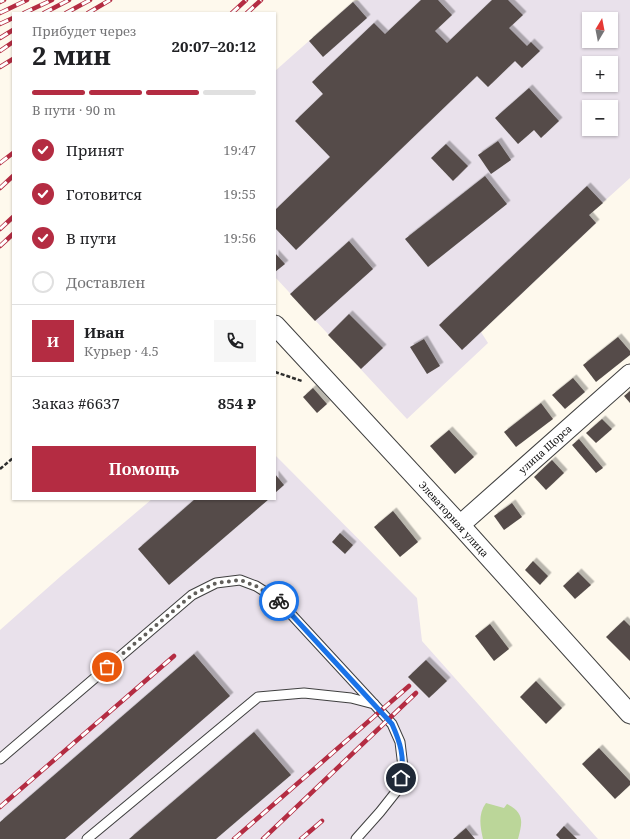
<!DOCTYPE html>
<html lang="ru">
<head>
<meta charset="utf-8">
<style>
  body { margin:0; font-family:"Noto Serif",serif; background:#f6f6f6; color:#202124; height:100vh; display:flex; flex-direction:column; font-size:15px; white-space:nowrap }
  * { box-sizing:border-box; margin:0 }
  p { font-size:13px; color:#757577 }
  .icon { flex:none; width:22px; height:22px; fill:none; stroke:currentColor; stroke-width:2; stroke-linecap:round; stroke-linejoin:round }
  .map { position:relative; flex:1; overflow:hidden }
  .details { position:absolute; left:12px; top:12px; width:264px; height:488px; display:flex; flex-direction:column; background:#fff; border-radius:0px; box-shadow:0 1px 3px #0004 }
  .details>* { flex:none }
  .needle { width:26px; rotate:10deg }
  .buttons { position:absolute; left:582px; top:12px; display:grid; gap:8px }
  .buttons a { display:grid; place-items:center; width:36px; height:36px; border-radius:0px; background:#fff; box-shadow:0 1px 3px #0004; font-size:20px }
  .pin { position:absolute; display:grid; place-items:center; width:34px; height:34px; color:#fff; margin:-17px; border:2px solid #fff; border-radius:50%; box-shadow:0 1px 4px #0007 }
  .courier { position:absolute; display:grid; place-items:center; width:40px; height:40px; margin:-20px; border:3px solid #1a73e8; border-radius:50%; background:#fff; color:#222; box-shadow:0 1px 5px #0007 }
  .summary em { font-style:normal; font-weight:700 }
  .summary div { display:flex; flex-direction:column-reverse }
  .summary { display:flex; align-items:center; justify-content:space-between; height:68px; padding:0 20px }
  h1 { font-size:26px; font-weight:700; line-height:30px }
  .bar { display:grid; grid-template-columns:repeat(4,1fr); gap:6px 4px; align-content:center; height:48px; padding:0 20px }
  .bar i { height:5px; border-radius:3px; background:#e0e0e0 }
  .bar .current { background:#b42c42 }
  .bar p { grid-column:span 4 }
  .line { display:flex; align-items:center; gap:10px; padding:0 20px; border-top:1px solid #e0e0e0 }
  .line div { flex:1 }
  .round { display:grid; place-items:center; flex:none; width:42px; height:42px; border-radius:0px; background:#f6f6f6 }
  ol { padding:0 20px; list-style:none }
  li { display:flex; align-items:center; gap:12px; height:44px }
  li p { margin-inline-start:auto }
  li .icon { padding:4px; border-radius:50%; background:#b42c42; color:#fff; stroke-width:4 }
  li:last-child { color:#757577 }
  li i { width:22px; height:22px; border:2px solid #e0e0e0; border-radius:50% }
  .action { display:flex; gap:8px; margin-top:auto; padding:8px 20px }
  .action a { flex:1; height:46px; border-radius:0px; background:#b42c42; color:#fff; font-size:16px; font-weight:700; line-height:46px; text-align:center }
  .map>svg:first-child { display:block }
  .industrial { fill:#e9e1eb; fill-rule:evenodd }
  .forest { fill:#bbd699 }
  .building { fill:#544c49; filter:url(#shadow) }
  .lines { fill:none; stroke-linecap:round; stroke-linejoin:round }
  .service-casing { stroke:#3f3f3f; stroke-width:11 }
  .minor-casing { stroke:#3f3f3f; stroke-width:21 }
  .path { stroke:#2e2e2e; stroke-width:2.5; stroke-dasharray:4 2; stroke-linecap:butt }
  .service { stroke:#fff; stroke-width:9 }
  .minor { stroke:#fff; stroke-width:19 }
  .rail-casing { stroke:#b42c42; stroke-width:4.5 }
  .rail { stroke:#fff; stroke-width:3; stroke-dasharray:9; stroke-linecap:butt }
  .done { stroke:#615f5b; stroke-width:4; stroke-dasharray:0 7.2 }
  .route { stroke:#1a73e8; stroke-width:5 }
  .labels { text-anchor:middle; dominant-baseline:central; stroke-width:4; stroke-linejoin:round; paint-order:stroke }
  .street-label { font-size:10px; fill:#0c0c0c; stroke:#fff }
</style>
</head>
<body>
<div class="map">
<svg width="630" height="839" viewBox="0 0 630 839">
  <defs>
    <filter id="shadow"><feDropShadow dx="3.5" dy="-3.5" stdDeviation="0" flood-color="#0004"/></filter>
  </defs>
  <rect width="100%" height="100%" fill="#fef9ed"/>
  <g class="industrial">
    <path d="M360 0H630V178L589 215 596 223 481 332 488 343 407 419 275 277V71L353 2ZM589 19H611V41H589ZM589 63H611V85H589ZM589 107H611V129H589Z"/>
    <path d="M275 455 417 598 422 641 598 839H0V630L61 576 152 499H275Z"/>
  </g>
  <path class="forest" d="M486 803 504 808 507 804C524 813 523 821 518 839H483C480 826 478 814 486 803Z"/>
  <g class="building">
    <path d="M421 0H438L452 15 435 31 447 43 492 0H508L523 15 509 28 527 46 531 42 540 51 522 68 515 61 488 87 477 76 296 250 275 228V210L330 157 295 121 323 94 312 82 374 23 385 34Z"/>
    <path d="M353 2 367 18 323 57 309 41Z"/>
    <path d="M529 88 559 121 541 138 534 130 518 144 495 118Z"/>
    <path d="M498 141 511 160 491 174 478 155Z"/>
    <path d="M446 144 468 166 453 181 431 158Z"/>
    <path d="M485 176 507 204 428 267 405 239Z"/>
    <path d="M587 186 603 203 589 215 596 223 462 350 439 325Z"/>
    <path d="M349 241 373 269 315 321 290 294Z"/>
    <path d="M275 253 285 264 275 272Z"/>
    <path d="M349 314 383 348 361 369 328 335Z"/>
    <path d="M618 337 630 351V355L596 382 583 365Z"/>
    <path d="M424 339 440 366 427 374 410 347Z"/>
    <path d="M573 378 585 392 565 409 552 395Z"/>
    <path d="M313 388 327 404 317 413 303 397Z"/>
    <path d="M630 391V403L624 396Z"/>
    <path d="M541 403 553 419 516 447 504 432Z"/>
    <path d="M602 419 612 429 596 443 586 433Z"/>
    <path d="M449 430 474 457 455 474 430 446Z"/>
    <path d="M579 439 603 468 596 473 572 445Z"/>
    <path d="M552 460 564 473 546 490 534 477Z"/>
    <path d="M275 474 284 485 275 493Z"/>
    <path d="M195 499H269L169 585 138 549Z"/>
    <path d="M512 503 522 517 504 530 494 516Z"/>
    <path d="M393 511 418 542 400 557 374 527Z"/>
    <path d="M340 533 353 545 345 554 332 542Z"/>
    <path d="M533 561 548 576 540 585 525 570Z"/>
    <path d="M578 572 591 585 575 599 563 586Z"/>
    <path d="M624 620 630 626V661L606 637Z"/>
    <path d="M490 624 509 649 494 661 475 636Z"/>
    <path d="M194 654 230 696 65 839H0V822Z"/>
    <path d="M426 660 447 681 429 698 408 677Z"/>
    <path d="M536 681 562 708 546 724 520 697Z"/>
    <path d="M254 732 291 775 216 839H129Z"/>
    <path d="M599 748 630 781V785L615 799 582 764Z"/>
    <path d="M564 826 577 839H560L556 835Z"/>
    <path d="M466 828 475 839H453Z"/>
  </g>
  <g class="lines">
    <g class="service-casing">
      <g id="service">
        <path d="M0 759 192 595 216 583 240 580 256 586 278 600 374 704"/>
        <path d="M87 839 258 697 304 693 351 698 374 704 392 724 400 742 403 767 399 788 380 812 356 839"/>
      </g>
    </g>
    <g class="minor-casing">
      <g id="minor">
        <path d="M275 325 460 525 630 714"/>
        <path d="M460 525 630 374"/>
      </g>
    </g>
    <g class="path">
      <path d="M275 372 302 381"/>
      <path d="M0 469 13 458"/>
    </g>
    <use href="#service" class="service"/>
    <use href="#minor" class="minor"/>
    <g class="rail-casing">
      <g id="rail">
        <path d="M0 2 4 0"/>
        <path d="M0 13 27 0"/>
        <path d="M24 13 52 0"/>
        <path d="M44 13 69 0"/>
        <path d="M66 13 90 0"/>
        <path d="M88 13 110 0"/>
        <path d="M232 13 246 0"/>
        <path d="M247 13 261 0"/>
        <path d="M0 24 13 18"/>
        <path d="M0 38 13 30"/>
        <path d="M0 51 13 42"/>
        <path d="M0 67 13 59"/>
        <path d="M0 163 13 153"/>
        <path d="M0 188 13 176"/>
        <path d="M0 229 13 217"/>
        <path d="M0 246 13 234"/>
        <path d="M0 807 174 656"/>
        <path d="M234 839 409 686"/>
        <path d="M263 839 416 693"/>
        <path d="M301 839 322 821"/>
      </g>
    </g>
    <use href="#rail" class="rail"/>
  </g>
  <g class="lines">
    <path class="done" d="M107 667 192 595 216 583 240 580 256 586 279 601"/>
    <path class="route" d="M279 601 392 724C400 742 405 757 401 778"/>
  </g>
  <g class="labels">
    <g class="street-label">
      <text transform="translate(545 449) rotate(-42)">улица Щорса</text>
      <text transform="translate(454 519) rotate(48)">Элеваторная улица</text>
    </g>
  </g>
</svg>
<div class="buttons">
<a><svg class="needle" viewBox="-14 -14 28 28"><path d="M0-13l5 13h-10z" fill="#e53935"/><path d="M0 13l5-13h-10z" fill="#757577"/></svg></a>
<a>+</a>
<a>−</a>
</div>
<div class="pin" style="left:107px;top:667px;background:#ea580c"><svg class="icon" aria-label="bag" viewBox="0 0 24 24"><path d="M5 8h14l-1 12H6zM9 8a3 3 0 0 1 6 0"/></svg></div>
<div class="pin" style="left:401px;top:778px;background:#1f2937"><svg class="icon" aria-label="home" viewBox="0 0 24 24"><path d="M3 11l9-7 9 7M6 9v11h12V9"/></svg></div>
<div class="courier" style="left:279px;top:601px"><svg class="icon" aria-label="bike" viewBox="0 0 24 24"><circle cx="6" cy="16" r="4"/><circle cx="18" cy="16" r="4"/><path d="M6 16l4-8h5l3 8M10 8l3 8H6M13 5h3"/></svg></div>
<section class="details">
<div class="summary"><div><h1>2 мин</h1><p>Прибудет через</p></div><em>20:07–20:12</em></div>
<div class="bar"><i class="current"></i><i class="current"></i><i class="current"></i><i></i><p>В пути · 90 m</p></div>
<ol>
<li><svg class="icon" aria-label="check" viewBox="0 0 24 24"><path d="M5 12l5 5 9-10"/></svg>Принят<p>19:47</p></li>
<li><svg class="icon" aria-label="check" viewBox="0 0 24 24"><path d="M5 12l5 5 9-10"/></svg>Готовится<p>19:55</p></li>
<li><svg class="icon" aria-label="check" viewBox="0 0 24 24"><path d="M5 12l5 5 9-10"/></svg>В пути<p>19:56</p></li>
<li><i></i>Доставлен</li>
</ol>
<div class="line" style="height:72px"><b class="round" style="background:#b42c42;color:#fff">И</b><div><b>Иван</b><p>Курьер · 4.5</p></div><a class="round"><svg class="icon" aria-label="phone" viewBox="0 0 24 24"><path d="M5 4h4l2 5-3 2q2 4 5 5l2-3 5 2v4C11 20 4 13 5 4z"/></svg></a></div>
<div class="line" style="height:52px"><div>Заказ #6637</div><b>854 ₽</b></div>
<div class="action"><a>Помощь</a></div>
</section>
</div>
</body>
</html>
